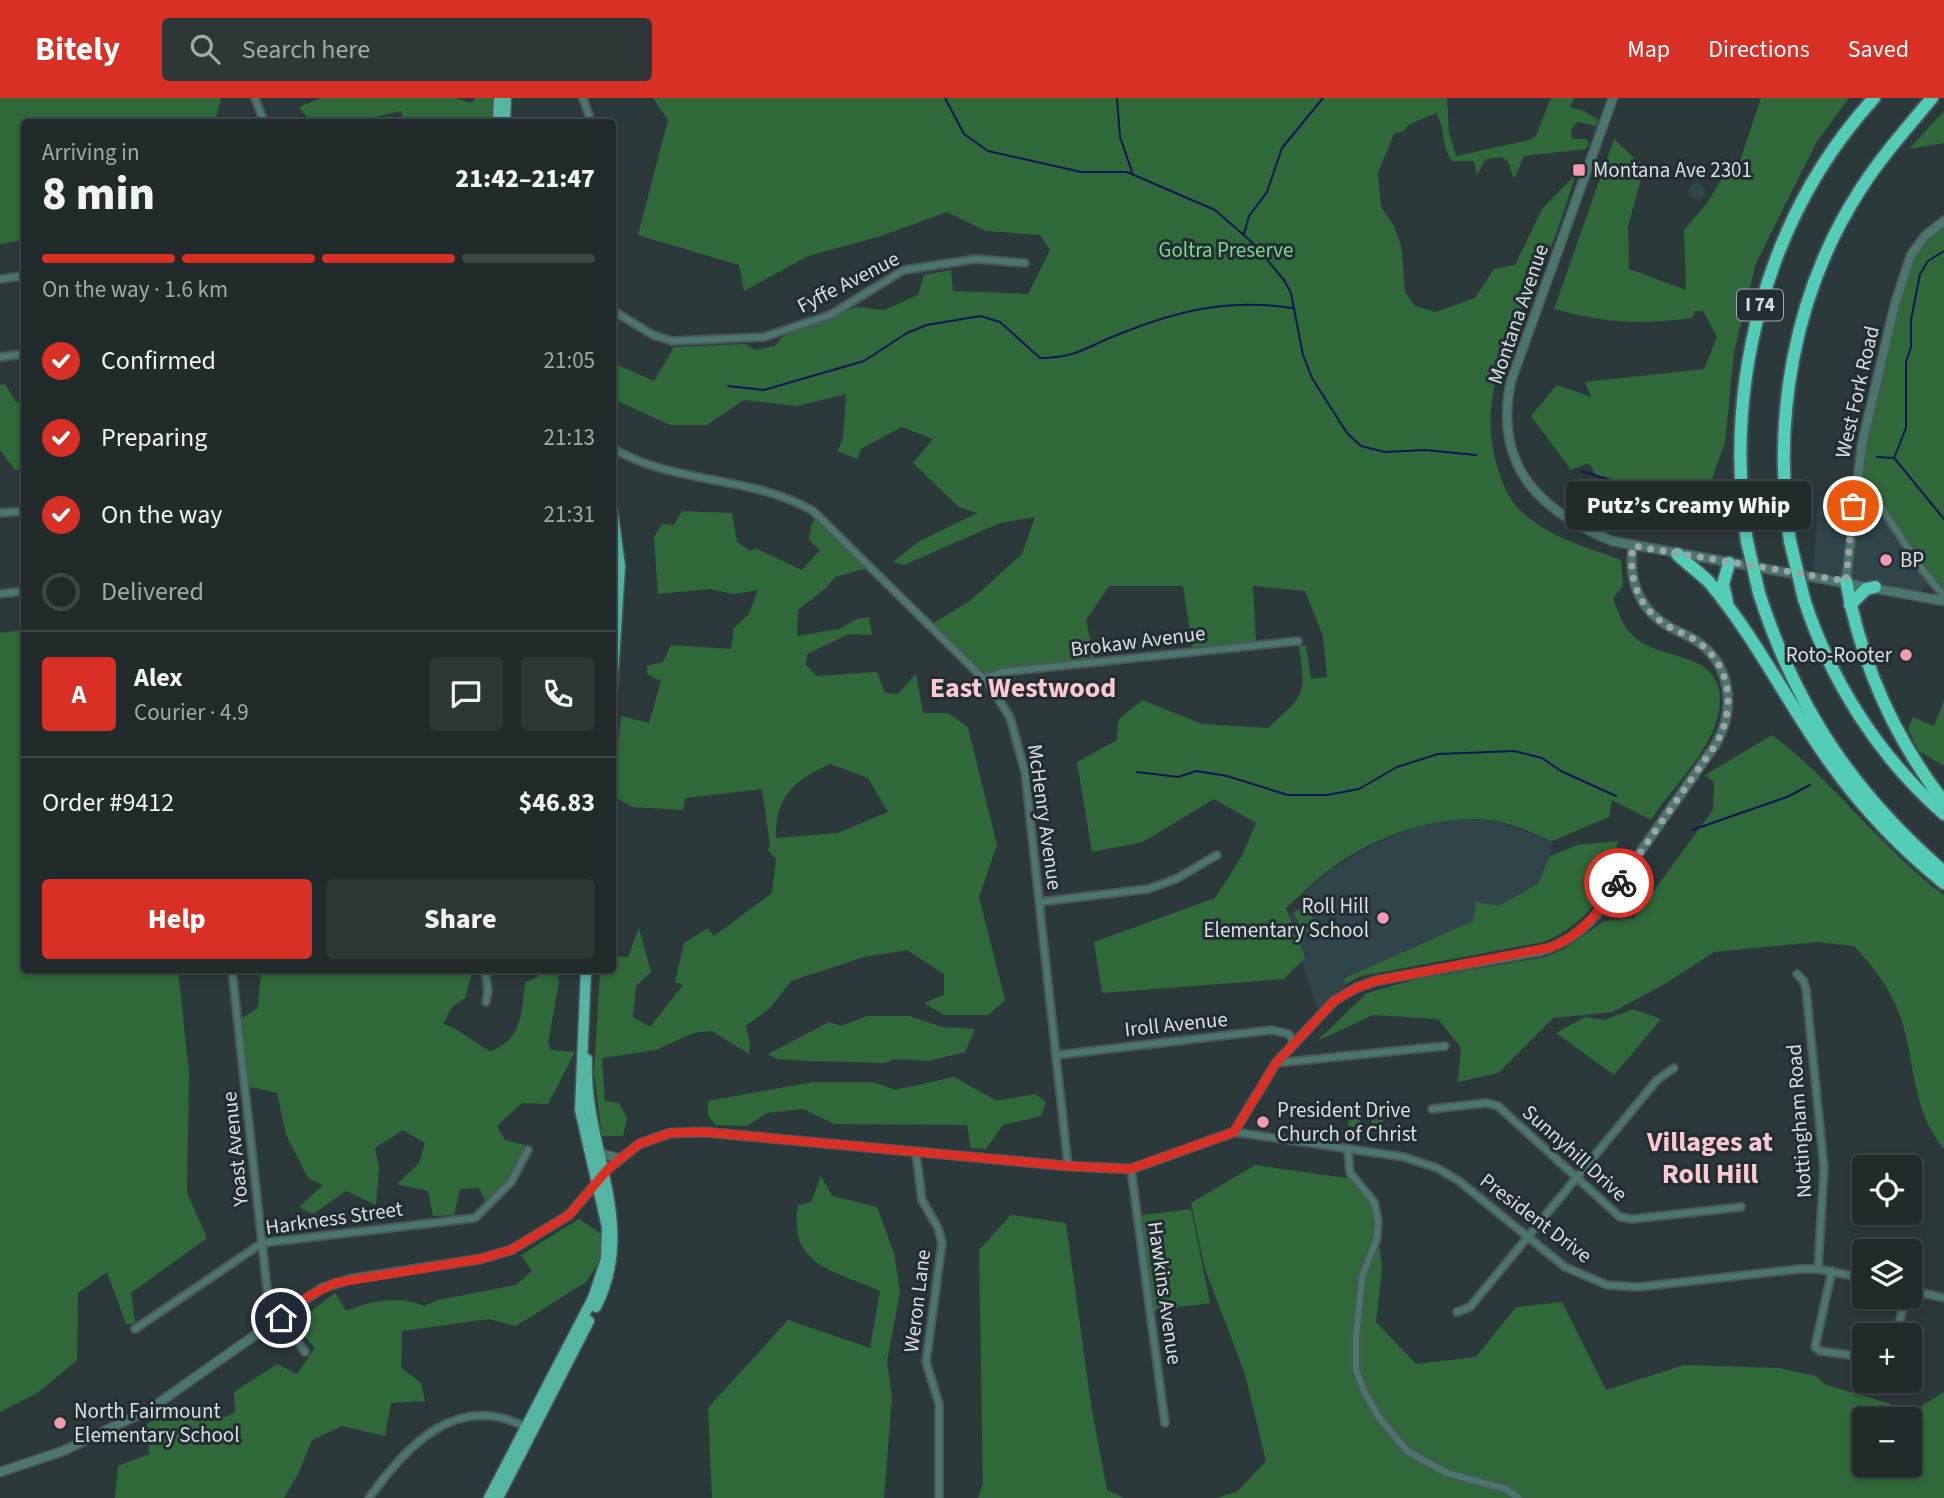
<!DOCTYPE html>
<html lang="en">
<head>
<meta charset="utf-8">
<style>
  body { margin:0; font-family:"Source Sans 3",sans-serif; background:#2d3738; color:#f1f3f6; height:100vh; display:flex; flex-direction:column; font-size:26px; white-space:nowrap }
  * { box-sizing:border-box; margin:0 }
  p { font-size:23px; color:#a2a7a9 }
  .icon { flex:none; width:38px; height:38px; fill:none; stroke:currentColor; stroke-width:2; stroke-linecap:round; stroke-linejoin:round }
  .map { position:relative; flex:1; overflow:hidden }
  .details { position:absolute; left:21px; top:21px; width:595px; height:854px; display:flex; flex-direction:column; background:#212b2c; border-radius:7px; box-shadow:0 4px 10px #0003,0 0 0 2px #3e4748 }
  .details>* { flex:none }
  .controls { position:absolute; left:1852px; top:1057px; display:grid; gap:14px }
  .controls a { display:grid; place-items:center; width:70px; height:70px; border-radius:7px; background:#212b2c; box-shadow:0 4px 10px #0003,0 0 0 2px #3e4748; font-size:35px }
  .pin { position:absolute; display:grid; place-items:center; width:60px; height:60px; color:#fff; margin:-30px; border:4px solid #fff; border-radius:50%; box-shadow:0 2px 7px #0007 }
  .courier { position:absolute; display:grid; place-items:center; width:70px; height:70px; margin:-35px; border:5px solid #d93025; border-radius:50%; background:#fff; color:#222; box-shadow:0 2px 9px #0007 }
  .bubble { position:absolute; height:49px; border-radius:7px; background:#212b2c; box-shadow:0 4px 10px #0003,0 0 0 2px #3e4748; font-size:23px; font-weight:800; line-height:49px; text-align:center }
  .summary em { font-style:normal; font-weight:800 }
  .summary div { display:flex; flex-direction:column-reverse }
  .summary { display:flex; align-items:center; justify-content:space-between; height:119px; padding:0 21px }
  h1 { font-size:46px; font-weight:800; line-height:52px }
  .bar { display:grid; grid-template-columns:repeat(4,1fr); gap:10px 7px; align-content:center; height:84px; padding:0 21px }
  .bar i { height:9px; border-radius:5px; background:#3e4748 }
  .bar .selected { background:#d93025 }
  .bar p { grid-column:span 4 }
  .line { display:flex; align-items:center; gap:18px; padding:0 21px; border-top:2px solid #3e4748 }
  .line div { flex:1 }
  .round { display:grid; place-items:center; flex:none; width:74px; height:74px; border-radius:7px; background:#2d3738 }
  ol { padding:0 21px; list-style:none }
  li { display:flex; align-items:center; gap:21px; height:77px }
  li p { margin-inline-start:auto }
  li .icon { padding:7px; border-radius:50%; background:#d93025; color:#fff; stroke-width:4 }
  li:last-child { color:#a2a7a9 }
  li i { width:38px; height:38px; border:4px solid #3e4748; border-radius:50% }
  .primary-button { display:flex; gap:14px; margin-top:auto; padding:14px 21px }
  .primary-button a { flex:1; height:80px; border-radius:7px; background:#d93025; color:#fff; font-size:28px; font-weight:800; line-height:80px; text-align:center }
  .primary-button a+a { background:#2d3738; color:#f1f3f6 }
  header { display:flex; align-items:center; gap:42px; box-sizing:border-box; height:98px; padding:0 35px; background:#d93025; color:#fff }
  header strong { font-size:33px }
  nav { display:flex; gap:38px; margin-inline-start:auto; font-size:24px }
  .search { width:490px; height:63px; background:#2d3738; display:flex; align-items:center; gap:18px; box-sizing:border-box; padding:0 24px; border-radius:7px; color:#a2a7a9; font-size:26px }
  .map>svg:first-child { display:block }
  .built { fill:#304549 }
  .green { fill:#2f693a; fill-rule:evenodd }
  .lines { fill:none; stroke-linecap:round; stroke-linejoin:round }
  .stream { stroke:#121757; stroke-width:2 }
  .minor-casing { stroke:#4b5759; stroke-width:10 }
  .tertiary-casing { stroke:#4b5759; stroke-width:11 }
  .primary-casing { stroke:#4b5759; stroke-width:13 }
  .motorway-casing { stroke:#4b5759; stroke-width:16 }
  .minor { stroke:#4a766c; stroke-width:6 }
  .tertiary { stroke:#4a766c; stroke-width:8 }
  .primary { stroke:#53b5a2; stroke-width:10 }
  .motorway { stroke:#54cdb7; stroke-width:12 }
  .motorway-bridge-casing { stroke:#4b5759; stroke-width:16; stroke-linecap:butt }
  .motorway-bridge { stroke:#54cdb7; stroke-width:12 }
  .done { stroke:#9ba5a6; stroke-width:7; stroke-dasharray:0 12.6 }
  .route { stroke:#d93025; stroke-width:9 }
  .poi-dot { fill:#f29aaf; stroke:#222e31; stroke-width:2.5 }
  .labels { text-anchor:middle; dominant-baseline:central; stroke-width:6; stroke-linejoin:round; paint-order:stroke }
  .shield { fill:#222e31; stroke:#a1aaac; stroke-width:2 }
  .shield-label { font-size:19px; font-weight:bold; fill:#d7dfe0 }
  .poi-label { font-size:21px; fill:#d7dfe0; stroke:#222e31; text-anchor:start }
  .park-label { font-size:21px; fill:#79d889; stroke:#222e31 }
  .street-label { font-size:21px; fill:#d7dfe0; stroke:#222e31 }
  .district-label { font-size:28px; font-weight:bold; fill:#fbc8d3; stroke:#222e31 }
</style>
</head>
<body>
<header>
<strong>Bitely</strong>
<div class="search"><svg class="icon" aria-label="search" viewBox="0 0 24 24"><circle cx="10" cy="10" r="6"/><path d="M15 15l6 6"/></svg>Search here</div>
<nav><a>Map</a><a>Directions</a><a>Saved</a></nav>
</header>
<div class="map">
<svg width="1944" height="1400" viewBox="0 0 1944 1400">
  <rect width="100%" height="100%" fill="#2c393b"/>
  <g class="built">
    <circle cx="1697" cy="93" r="8"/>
    <path d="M1863 385 1932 484 1917 496 1812 478 1819 399 1853 401Z"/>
    <path d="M1462 721 1497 723 1552 743 1549 763 1538 786 1474 823 1345 880 1344 896 1320 918 1287 818 1311 806 1304 795 1331 771 1370 748 1421 727Z"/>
  </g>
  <g class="green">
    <path d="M0 0H221L215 24H24V142L0 146Z"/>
    <path d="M321 0H456L471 5 476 0H494L492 24H404L401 13 365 21 311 24 299 9Z"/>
    <path d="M653 0H1447L1449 34 1456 58 1529 42 1536 38 1551 0H1574L1570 9 1584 13 1598 22 1596 28 1577 24 1571 32 1572 41H1586L1589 46 1586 51 1524 58 1514 81 1508 64 1501 59 1486 61 1477 77 1474 63H1452C1441 49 1446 30 1436 15L1408 27 1404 33 1394 36 1378 75 1381 109 1394 128 1402 151 1405 194 1415 208 1435 214 1475 200 1494 171 1515 167 1542 111 1576 76C1567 103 1559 130 1548 156 1518 223 1474 293 1497 368 1502 385 1508 401 1522 414 1548 439 1588 450 1621 462L1623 488 1613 500C1618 514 1624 532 1637 541 1663 562 1711 554 1719 592 1722 607 1717 625 1710 639 1695 669 1669 694 1651 722L1612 702 1609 719 1552 743C1534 736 1516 727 1497 723 1441 714 1375 738 1330 771 1315 782 1301 797 1286 810L1305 860 1284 881 1102 895 1094 844 1215 800 1242 758 1256 725 1214 701 1143 744 1092 754 1077 664 1117 642 1118 622 1142 602 1202 626 1268 630C1306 595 1306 599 1299 548L1306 547 1311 581 1327 579 1323 538 1305 493 1253 488 1256 546 1193 552 1183 488H1109L1086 522 1095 565 1003 574 983 581 930 527 970 503 1022 456 1035 419 1000 425 904 467 893 464 918 444 977 415 959 409 913 365 933 341 902 329 861 351 857 361 837 353 843 341 846 296 797 308 744 302 707 327H670L613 301V265L654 283 674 249 745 246 756 252 775 248 782 239 856 209 884 212 918 197 924 177 951 172 953 193 1028 196 1050 152 1040 137 986 133 947 114 881 138 808 158 744 193 739 167 638 137 668 22Z"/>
    <path d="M1761 0H1849L1816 45 1756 165 1734 254 1725 344 1698 420 1657 426 1645 387 1597 379 1589 365 1571 372 1531 318 1557 287 1591 299 1585 284 1704 271 1717 239 1703 213H1695L1692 220C1637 227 1607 225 1554 211L1614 41 1644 69 1628 129 1629 171 1686 192 1684 132 1708 104 1722 80 1738 69Z"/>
    <path d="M1944 13V45L1909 51Z"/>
    <path d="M1944 123V498L1870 392 1855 384 1862 346 1911 157Z"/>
    <path d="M5 286 16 304 24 303V371L15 372 0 352V287Z"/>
    <path d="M682 413 732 415 737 444 750 453 755 450 802 472 820 452 809 442 812 425 819 417 871 469 835 479 826 490 798 512 797 538 839 531 857 521 869 519 872 537 849 536 807 556 806 567 816 578 877 574 885 595 898 596 916 576 923 615H948L968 629 997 747 979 799 1005 902 988 917H944L924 905 944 897V876L907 852 864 859 791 883 770 910 746 928 750 945 749 956 712 933 693 935 656 952 602 960 605 1003 619 1005 627 1020 623 1038H602L594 975 600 872H612L613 858 628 859 639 830 651 874 636 888 633 919 650 929 683 887 675 884 684 845 708 830 714 838 772 795 776 761 768 752 770 747 762 691 685 700 683 712 632 709 613 698 621 618 649 625 661 583 647 576V568L663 564 671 547 731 551 734 530 749 516 758 492 734 496 710 491 658 496 654 439 662 426 674 427ZM830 666 868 680 888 714 838 735 776 740C775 699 794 682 830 666Z"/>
    <path d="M24 532V872H178L189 974 187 1095 207 1140 131 1195 135 1225 126 1226 107 1174 78 1195 77 1262 39 1294 0 1314V535Z"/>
    <path d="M1944 602V668L1919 653 1908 631 1913 619 1934 628Z"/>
    <path d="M1772 637C1835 684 1880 750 1944 797V1051C1910 1011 1916 960 1899 915 1890 890 1872 867 1854 848L1817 844 1714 854 1668 884 1613 914 1553 920 1498 975 1458 984 1461 950 1438 921 1373 917 1317 943 1367 895 1417 881 1545 859 1564 851 1604 823 1634 820 1713 712 1714 684 1705 677Z"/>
    <path d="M1618 743C1607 794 1593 822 1544 844L1361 878 1344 887 1345 880 1473 823 1476 804 1499 808 1538 786 1550 758 1577 747Z"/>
    <path d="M1307 808 1317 830 1304 836 1294 814Z"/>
    <path d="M261 872H473L465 900 452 909 443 926C462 931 473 945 490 953 522 943 522 913 525 884L538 879 537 872H557L559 884 548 945 551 952 575 954 548 1006 522 1005 497 1028 505 1042 525 1047 528 1052 511 1084 489 1110 479 1090 460 1091 454 1117 433 1118 428 1093 397 1086 419 1065 425 1045 403 1032 375 1050 379 1070 376 1107 346 1093 313 1116 299 1109 323 1087 308 1080 286 1037 277 995 246 988 238 923 258 910Z"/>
    <path d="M1633 911 1661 921 1614 977 1556 935 1585 919 1605 922Z"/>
    <path d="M867 918H909L942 929 975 931 965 954 928 963 894 961 886 965 808 963 777 961 768 956 829 924 841 928Z"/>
    <path d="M954 979 997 1003 1035 996 1046 1004 1041 1018 1003 1027 986 1051 971 1050 967 1027 834 1026 803 1011 767 1015 747 1028 716 1027 708 1018V1003L813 984H873L895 992Z"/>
    <path d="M1351 1010 1362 1012 1359 1030 1348 1028Z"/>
    <path d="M1373 1013 1384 1015 1382 1033 1371 1031Z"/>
    <path d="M1255 1067 1353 1081 1374 1104 1382 1171 1376 1224 1416 1266 1476 1259 1516 1209 1562 1204 1606 1292 1684 1267 1779 1270 1816 1278 1824 1286 1914 1313 1944 1294V1400H1216L1237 1394 1266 1363 1245 1276 1205 1171 1191 1105ZM1864 1321H1909V1367H1864Z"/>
    <path d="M821 1078 832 1098 877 1109 894 1155 900 1194 887 1263 892 1299 884 1400H712L708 1310 788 1222 870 1250 880 1193C836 1173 787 1168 798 1107L811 1104Z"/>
    <path d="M1191 1111 1210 1205 1150 1213 1137 1118Z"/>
    <path d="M1011 1117 1066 1125 1091 1307 1107 1392 1124 1400H978L983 1386 979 1152Z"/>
    <path d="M579 1121 600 1135 603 1159 586 1184 516 1228 489 1221 402 1233 401 1270 421 1285 425 1303 391 1305 385 1338 342 1328 312 1342 299 1374 284 1400H115L118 1368 149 1356 147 1326 175 1309 226 1319 235 1314 234 1294 277 1266 297 1276 315 1250 294 1226 335 1195 346 1213C372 1203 398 1197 424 1208L438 1202 516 1187 532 1173 521 1157Z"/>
  </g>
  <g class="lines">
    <g class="stream">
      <path d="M945 0 964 36 988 53 1081 74H1127L1215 112 1254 146 1284 182 1291 195 1303 257 1312 280 1347 335 1361 348 1385 354 1425 352 1476 357"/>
      <path d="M1117 0 1120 39 1132 74"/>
      <path d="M1244 136 1249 118 1267 94 1282 50 1323 0"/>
      <path d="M728 288 764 292 864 263 907 235 927 227 980 218 1000 224 1040 260C1076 260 1086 249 1117 237 1176 213 1228 200 1292 210"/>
      <path d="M1877 359 1893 360"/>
      <path d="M1894 360 1906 330V264L1911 249V222L1920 176 1928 163 1944 153"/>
      <path d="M1895 361 1944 421"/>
      <path d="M1582 373C1634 392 1681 394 1735 385"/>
      <path d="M1137 674 1178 679 1196 673 1227 678 1288 697H1327L1359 691 1397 669 1438 656 1514 653 1542 660 1561 673 1616 698"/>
      <path d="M1692 732 1787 699 1810 687"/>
    </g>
    <g class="minor-casing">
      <g id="minor">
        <path d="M255 0 264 24"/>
        <path d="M583 0 591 24"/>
        <path d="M0 181 24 178"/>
        <path d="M612 212 653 237 672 243 764 239 830 217 904 172 976 161 1025 165"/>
        <path d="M0 259 24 256"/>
        <path d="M612 350C674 387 752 377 813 413L989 586 1010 619 1025 674 1068 1068"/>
        <path d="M1855 384 1870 392 1922 471 1944 498"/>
        <path d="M0 415 24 413"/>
        <path d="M0 496 24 493"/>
        <path d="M983 581 1002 574 1298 543"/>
        <path d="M1039 804 1148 791 1176 781 1217 757"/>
        <path d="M232 872 271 1227"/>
        <path d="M485 872 488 893 486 904"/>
        <path d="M1797 876 1803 882 1806 891 1824 1070 1818 1171"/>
        <path d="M1057 957 1272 932 1289 936 1294 944"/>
        <path d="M1276 965 1445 948"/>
        <path d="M1432 1011 1486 1005 1498 1008 1620 1119 1632 1121 1741 1109"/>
        <path d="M1234 1034 1404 1059 1437 1070 1459 1083 1565 1169 1607 1187 1638 1189 1800 1171H1818L1864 1180"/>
        <path d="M1348 1052 1350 1075 1374 1104 1378 1123 1377 1140 1362 1179 1356 1240V1272L1364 1293 1378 1318 1407 1353 1447 1375 1506 1391 1518 1400"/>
        <path d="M916 1055 922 1102 938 1130 942 1145 926 1264 939 1306V1400"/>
        <path d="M1131 1071 1165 1325"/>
        <path d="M1832 1173 1815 1249 1820 1253 1864 1259"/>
        <path d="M1909 1192 1944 1200"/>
        <path d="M1457 1214 1470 1209 1657 982 1674 970"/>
        <path d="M281 1220 305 1254"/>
        <path d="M135 1231 262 1145 475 1120 511 1084 528 1052"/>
        <path d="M1896 1237 1906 1199"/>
        <path d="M369 1400C407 1347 458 1292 527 1330"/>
      </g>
    </g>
    <g class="tertiary-casing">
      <g id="tertiary">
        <path d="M1613 0 1511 283C1493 367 1539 413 1612 443L1944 503"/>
        <path d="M1846 483 1862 346 1895 206 1911 157 1925 138 1944 123"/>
        <path d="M597 1055 619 1060"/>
        <path d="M0 1374 63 1353 150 1311 322 1190 351 1181 480 1161 511 1152 569 1117 608 1071 639 1046 670 1035 704 1034 1068 1068 1131 1071 1234 1034 1276 965 1334 903 1356 890 1375 883 1541 853C1563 846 1581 835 1596 817L1716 646C1736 611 1732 566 1695 542 1684 535 1672 532 1662 524 1637 507 1628 477 1633 448"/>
      </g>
    </g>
    <g class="primary-casing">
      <g id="primary">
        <path d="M498 24 499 0"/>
        <path d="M505 24 506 0"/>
        <path d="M612 409 620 468 612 592"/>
        <path d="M612 470V496"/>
        <path d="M587 961C583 1049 639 1125 596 1209"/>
        <path d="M489 1400 593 1200 606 1161 607 1129 580 1012 586 872"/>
        <path d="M498 1400 589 1223"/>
      </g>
    </g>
    <g class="motorway-casing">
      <g id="motorway">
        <path d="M1747 443C1723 285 1766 119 1874 0"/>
        <path d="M1790 443C1772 322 1793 196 1860 92 1881 59 1907 30 1932 0"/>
        <path d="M1677 456C1687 466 1699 474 1709 484 1757 541 1790 610 1834 670 1866 714 1902 751 1944 785"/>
        <path d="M1846 483C1861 565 1893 638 1944 704"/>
        <path d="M1759 495C1796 610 1853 695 1944 774"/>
        <path d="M1804 501C1831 584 1879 659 1944 716"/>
        <path d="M1727 504 1723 486 1729 465"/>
        <path d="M1850 507 1866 491 1875 489"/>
      </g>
    </g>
    <use href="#minor" class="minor"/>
    <use href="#tertiary" class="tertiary"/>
    <use href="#primary" class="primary"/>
    <use href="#motorway" class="motorway"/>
    <g class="motorway-bridge-casing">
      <g id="motorway-bridge">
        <path d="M1747 443 1759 495"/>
        <path d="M1790 443 1804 501"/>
      </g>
    </g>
    <use href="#motorway-bridge" class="motorway-bridge"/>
  </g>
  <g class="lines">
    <path class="done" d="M1619 785 1716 646C1736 611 1732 566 1695 542 1684 535 1672 532 1662 524 1637 507 1628 477 1633 448L1846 483 1853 408"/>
    <path class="route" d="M281 1220 309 1198 335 1185 480 1161 511 1152 569 1117 608 1071 639 1046 670 1035 704 1034 1068 1068 1130 1071 1234 1034 1276 965 1334 903 1356 890 1375 883 1552 849C1584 835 1600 812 1619 785"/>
  </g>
  <g class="poi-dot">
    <rect x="1572" y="65" width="14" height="14" rx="3.5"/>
    <circle cx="1886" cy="462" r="7"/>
    <circle cx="1906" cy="557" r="7"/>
    <circle cx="1383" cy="820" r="7"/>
    <circle cx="1263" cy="1024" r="7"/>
    <circle cx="60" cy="1325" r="7"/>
  </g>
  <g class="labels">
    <rect class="shield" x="1737" y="191.5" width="46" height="31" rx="5"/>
    <g class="shield-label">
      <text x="1760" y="207">I 74</text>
    </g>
    <g class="poi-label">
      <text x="1593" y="72">Montana Ave 2301</text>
      <text x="1900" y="462">BP</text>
      <text x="1892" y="557" text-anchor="end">Roto-Rooter</text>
      <text x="1369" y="808" text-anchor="end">Roll Hill<tspan x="1369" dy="24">Elementary School</tspan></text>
      <text x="1277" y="1012">President Drive<tspan x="1277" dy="24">Church of Christ</tspan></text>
      <text x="74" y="1313">North Fairmount<tspan x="74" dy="24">Elementary School</tspan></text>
    </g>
    <g class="park-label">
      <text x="1226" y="152">Goltra Preserve</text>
    </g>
    <g class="street-label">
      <text transform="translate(848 184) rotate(-27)">Fyffe Avenue</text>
      <text transform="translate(1518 216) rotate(-71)">Montana Avenue</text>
      <text transform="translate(1857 294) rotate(-77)">West Fork Road</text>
      <text transform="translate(1138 543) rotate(-7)">Brokaw Avenue</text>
      <text transform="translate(1045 719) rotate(82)">McHenry Avenue</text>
      <text transform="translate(1176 926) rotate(-6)">Iroll Avenue</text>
      <text transform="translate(1799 1023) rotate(-94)">Nottingham Road</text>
      <text transform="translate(235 1051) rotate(-96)">Yoast Avenue</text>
      <text transform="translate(1575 1055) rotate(42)">Sunnyhill Drive</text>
      <text transform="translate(334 1120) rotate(-8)">Harkness Street</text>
      <text transform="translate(1536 1120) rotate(37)">President Drive</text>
      <text transform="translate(1165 1195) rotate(82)">Hawkins Avenue</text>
      <text transform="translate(917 1203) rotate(-83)">Weron Lane</text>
    </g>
    <g class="district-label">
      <text x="1023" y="590">East Westwood</text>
      <text x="1710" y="1044">Villages at<tspan x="1710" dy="32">Roll Hill</tspan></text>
    </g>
  </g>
</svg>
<div class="controls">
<a><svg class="icon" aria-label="locate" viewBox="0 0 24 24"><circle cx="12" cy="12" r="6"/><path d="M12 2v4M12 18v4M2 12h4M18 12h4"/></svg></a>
<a><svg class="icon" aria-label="layers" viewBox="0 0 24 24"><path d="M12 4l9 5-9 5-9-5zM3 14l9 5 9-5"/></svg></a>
<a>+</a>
<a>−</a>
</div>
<div class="pin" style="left:1853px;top:408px;background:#ea580c"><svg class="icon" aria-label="bag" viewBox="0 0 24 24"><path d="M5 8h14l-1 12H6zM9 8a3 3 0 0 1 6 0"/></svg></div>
<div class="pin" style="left:281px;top:1220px;background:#1f2937"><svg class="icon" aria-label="home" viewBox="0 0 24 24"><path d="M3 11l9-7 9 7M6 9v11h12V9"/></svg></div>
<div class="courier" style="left:1619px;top:785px"><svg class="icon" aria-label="bike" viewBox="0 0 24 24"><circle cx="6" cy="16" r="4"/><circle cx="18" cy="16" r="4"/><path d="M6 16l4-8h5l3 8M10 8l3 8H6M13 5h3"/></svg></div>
<div class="bubble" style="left:1566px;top:383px;width:245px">Putz’s Creamy Whip</div>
<section class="details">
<div class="summary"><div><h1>8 min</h1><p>Arriving in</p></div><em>21:42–21:47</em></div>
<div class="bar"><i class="selected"></i><i class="selected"></i><i class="selected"></i><i></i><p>On the way · 1.6 km</p></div>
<ol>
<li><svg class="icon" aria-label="check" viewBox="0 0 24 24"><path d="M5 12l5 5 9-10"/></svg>Confirmed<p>21:05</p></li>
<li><svg class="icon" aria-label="check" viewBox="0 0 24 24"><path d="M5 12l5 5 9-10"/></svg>Preparing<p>21:13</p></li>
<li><svg class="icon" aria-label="check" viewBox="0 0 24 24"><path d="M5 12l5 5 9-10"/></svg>On the way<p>21:31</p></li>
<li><i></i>Delivered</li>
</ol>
<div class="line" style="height:126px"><b class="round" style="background:#d93025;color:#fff">A</b><div><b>Alex</b><p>Courier · 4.9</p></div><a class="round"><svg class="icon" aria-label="chat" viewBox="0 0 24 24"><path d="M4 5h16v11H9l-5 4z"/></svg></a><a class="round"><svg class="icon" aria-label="phone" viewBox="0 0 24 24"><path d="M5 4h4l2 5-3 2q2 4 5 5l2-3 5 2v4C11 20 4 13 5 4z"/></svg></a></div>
<div class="line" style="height:91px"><div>Order #9412</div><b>$46.83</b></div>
<div class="primary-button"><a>Help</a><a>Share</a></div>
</section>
</div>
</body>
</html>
